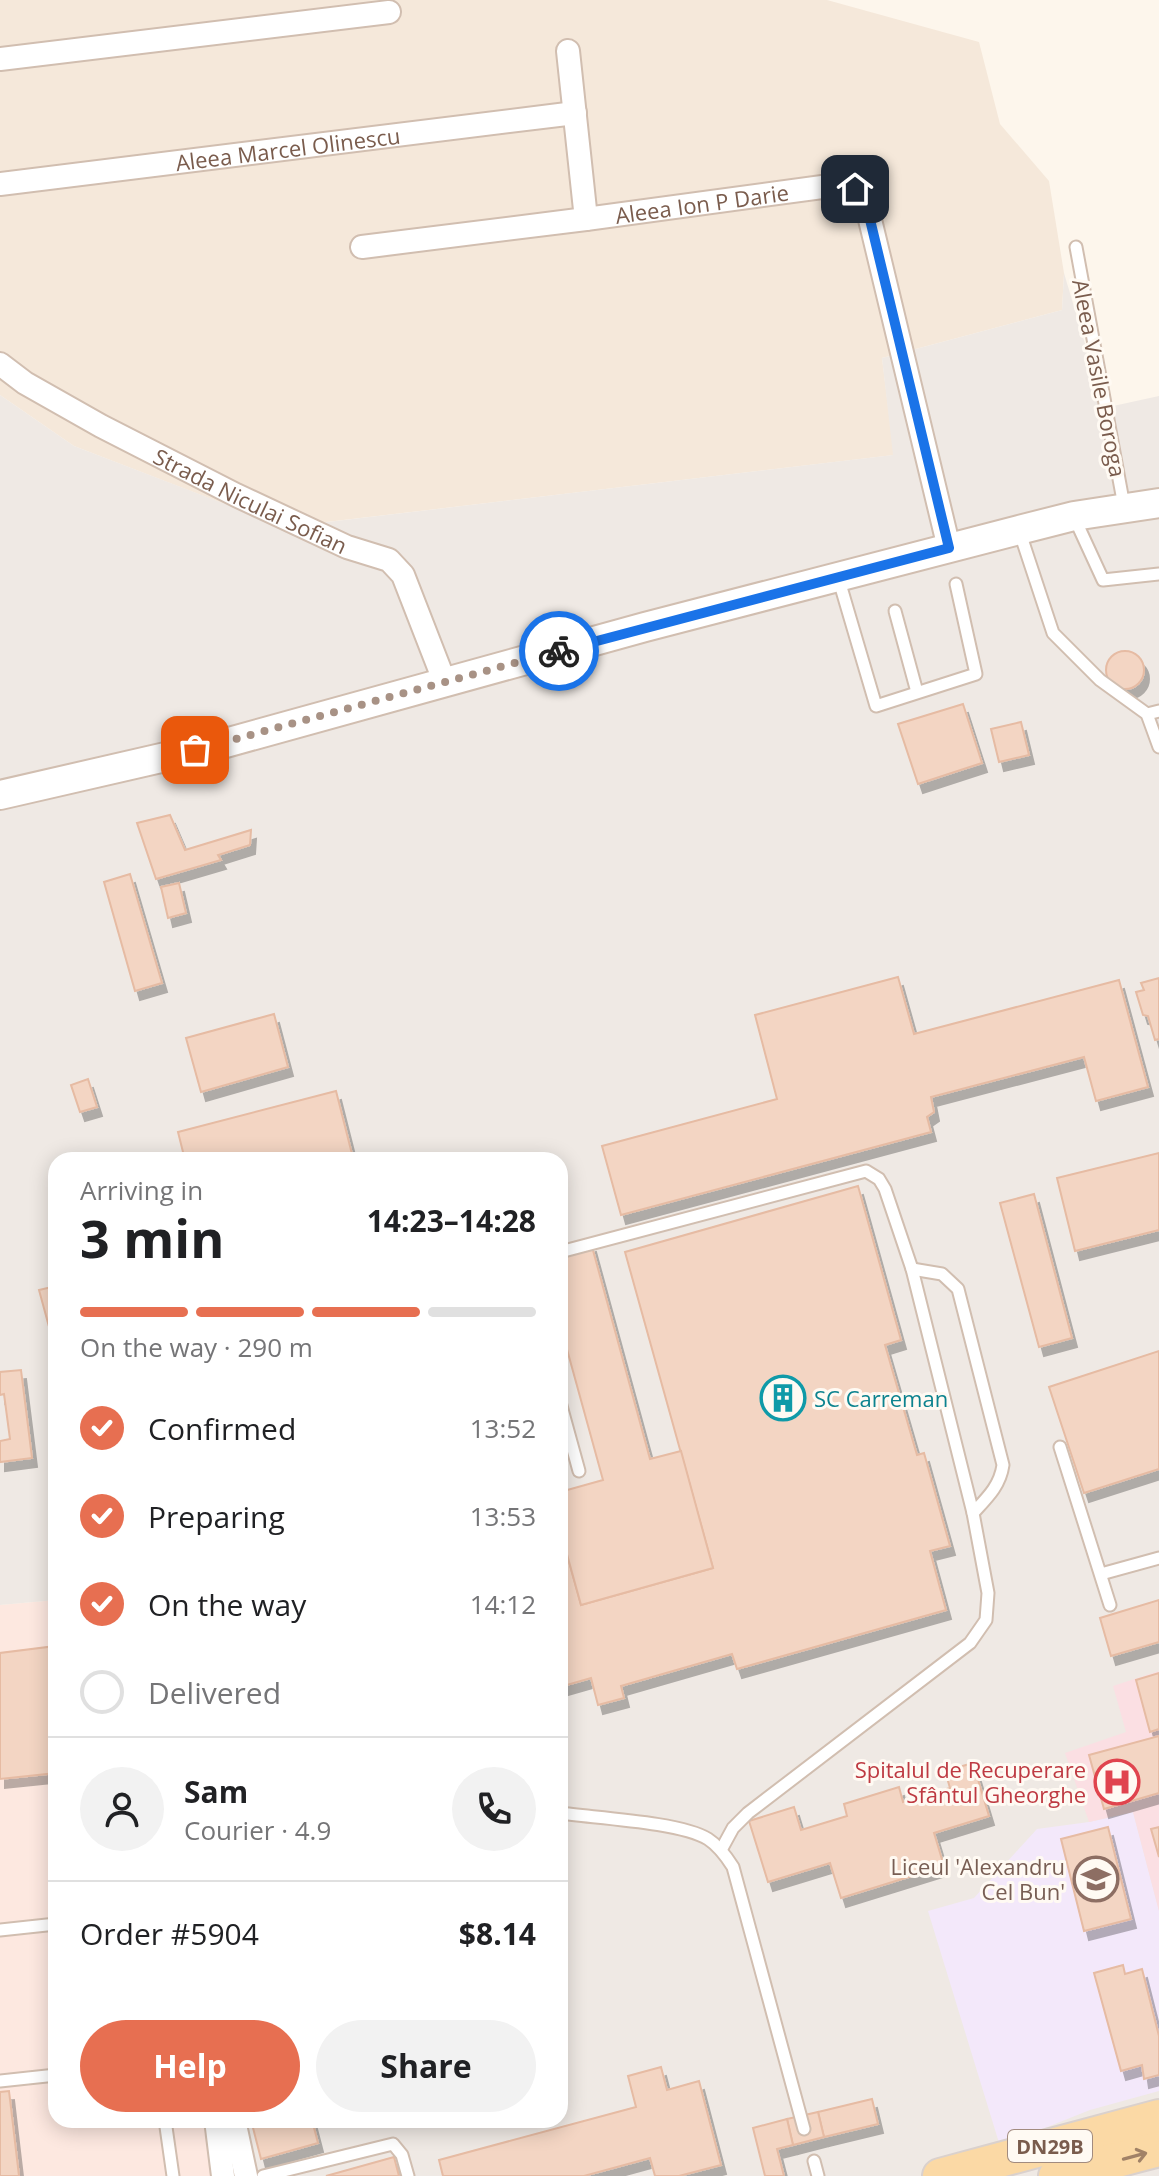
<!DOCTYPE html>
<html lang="en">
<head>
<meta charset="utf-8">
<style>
  body { margin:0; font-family:"Open Sans",sans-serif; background:#f2f2f2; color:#202124; height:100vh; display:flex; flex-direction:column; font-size:30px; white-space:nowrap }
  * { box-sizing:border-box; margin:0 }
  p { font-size:26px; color:#757577 }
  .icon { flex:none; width:44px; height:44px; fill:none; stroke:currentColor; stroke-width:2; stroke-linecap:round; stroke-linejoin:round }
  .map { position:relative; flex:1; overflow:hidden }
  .sheet { position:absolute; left:48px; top:1152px; width:520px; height:976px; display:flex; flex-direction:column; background:#fff; border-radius:24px; box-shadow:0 4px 20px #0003 }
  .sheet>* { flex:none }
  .pin { position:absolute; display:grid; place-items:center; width:68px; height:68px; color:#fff; margin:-34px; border-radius:16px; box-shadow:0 4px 12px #0006 }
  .courier { position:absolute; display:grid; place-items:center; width:80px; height:80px; margin:-40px; border:6px solid #1a73e8; border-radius:50%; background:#fff; color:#222; box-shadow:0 2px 10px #0007 }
  .summary em { font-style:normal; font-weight:700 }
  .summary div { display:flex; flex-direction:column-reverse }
  .summary { display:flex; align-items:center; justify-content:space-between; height:136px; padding:0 32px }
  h1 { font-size:52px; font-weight:700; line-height:60px }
  .bar { display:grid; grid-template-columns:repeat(4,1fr); gap:12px 8px; align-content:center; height:96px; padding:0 32px }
  .bar i { height:10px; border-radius:6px; background:#e0e0e0 }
  .bar .selected { background:#e76f51 }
  .bar p { grid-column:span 4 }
  .line { display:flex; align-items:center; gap:20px; padding:0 32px; border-top:2px solid #e0e0e0 }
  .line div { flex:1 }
  .round { display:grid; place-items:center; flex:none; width:84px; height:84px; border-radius:42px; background:#f2f2f2 }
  ol { padding:0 32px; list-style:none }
  li { display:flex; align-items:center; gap:24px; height:88px }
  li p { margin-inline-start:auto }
  li .icon { padding:8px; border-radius:50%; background:#e76f51; color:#fff; stroke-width:4 }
  li:last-child { color:#757577 }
  li i { width:44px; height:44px; border:4px solid #e0e0e0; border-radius:50% }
  .primary-button { display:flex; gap:16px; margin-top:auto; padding:16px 32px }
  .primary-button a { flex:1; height:92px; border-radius:48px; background:#e76f51; color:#fff; font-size:32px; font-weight:700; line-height:92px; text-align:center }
  .primary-button a+a { background:#f2f2f2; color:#202124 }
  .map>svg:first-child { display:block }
  .residential { fill:#f5e8da }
  .commercial { fill:#fde8e0 }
  .industrial { fill:#efe9e4 }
  .education { fill:#f3e8fa }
  .medical { fill:#fbdfe3 }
  .building { fill:#f3d5c3; stroke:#e6bba3; stroke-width:2; filter:url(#shadow) }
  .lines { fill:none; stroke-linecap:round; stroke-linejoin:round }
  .service-casing { stroke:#d1beb0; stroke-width:15 }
  .minor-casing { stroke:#d1beb0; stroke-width:26 }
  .tertiary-casing { stroke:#d1beb0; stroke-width:32 }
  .primary-casing { stroke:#dad1cd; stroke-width:38 }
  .service { stroke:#fff; stroke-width:11 }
  .minor { stroke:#fff; stroke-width:22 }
  .tertiary { stroke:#fff; stroke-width:28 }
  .primary { stroke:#fbd9a5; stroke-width:34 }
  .oneway { stroke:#a18267 }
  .done { stroke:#a89285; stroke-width:8; stroke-dasharray:0 14.4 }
  .route { stroke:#1a73e8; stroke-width:10 }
  .labels { text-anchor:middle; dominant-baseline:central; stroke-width:6; stroke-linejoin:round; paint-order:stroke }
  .shield { fill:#fffaf3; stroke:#a28b7f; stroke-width:2 }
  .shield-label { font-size:20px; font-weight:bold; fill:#7a5c4d }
  .street-label { font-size:22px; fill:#7a5c4d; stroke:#fffaf3 }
  .culture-label { font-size:22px; fill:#0d838f; stroke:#fffaf3; text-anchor:start }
  .health-label { font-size:22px; fill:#be3a42; stroke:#fffaf3; text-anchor:end }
  .education-label { font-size:22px; fill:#785e54; stroke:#fffaf3; text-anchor:end }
</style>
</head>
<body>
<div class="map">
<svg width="1159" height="2176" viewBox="0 0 1159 2176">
  <defs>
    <filter id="shadow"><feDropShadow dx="5" dy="9" stdDeviation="0" flood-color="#0004"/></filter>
  </defs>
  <rect width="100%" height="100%" fill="#fdf6ec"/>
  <path class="residential" d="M0 0H827L979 42 1000 124 1049 181 1064 273 1062 310 882 358 894 455 284 527 74 446 0 395Z"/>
  <path class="commercial" d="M56 1600V2120H228L230 2176H0V1605Z"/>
  <path class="industrial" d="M1064 273 1104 408 1159 396V2176H230L228 2120H560V1160H56V1600L0 1605V395L74 446 285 527 893 455 882 358 1062 310Z"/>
  <path class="education" d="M1133 1812 1159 1911V2091L1090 2110 1000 2146 928 1911 974 1898 1037 1829 1089 1822Z"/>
  <path class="medical" d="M1159 1671V1911L1133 1812 1089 1822 1065 1753 1126 1732 1113 1686Z"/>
  <g class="building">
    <circle cx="1125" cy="670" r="19"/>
    <path d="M963 704 982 763 918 784 898 724Z"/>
    <path d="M1021 722 1029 755 999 762 991 729Z"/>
    <path d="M170 815 185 850 251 830 250 845 218 855 221 860 156 879 137 823Z"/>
    <path d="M130 874 162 983 135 991 104 882Z"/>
    <path d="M179 883 186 913 168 918 161 887Z"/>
    <path d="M898 977 914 1034 1119 980 1148 1087 1096 1101 1084 1057 931 1097 934 1112 927 1117 931 1132 621 1215 602 1146 777 1099 755 1015Z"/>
    <path d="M1159 978V1039L1155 1040 1148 1016 1143 1015 1136 992 1144 990 1141 983Z"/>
    <path d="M274 1014 288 1067 201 1092 186 1038Z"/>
    <path d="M88 1079 97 1107 80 1112 71 1085Z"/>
    <path d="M336 1091 353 1158 185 1160 178 1132Z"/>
    <path d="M1159 1153V1230L1075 1251 1057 1178Z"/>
    <path d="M858 1186 901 1340 885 1345 917 1455 924 1453 950 1546 930 1551 946 1610 737 1669 732 1654 621 1686 624 1698 598 1705 591 1678 560 1687V1529L581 1605 713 1568 625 1252Z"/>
    <path d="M1034 1194 1072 1338 1039 1347 1000 1203Z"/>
    <path d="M591 1243 650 1459 681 1451 713 1568 581 1605 560 1529V1492L603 1480 560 1324V1252Z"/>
    <path d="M56 1286V1333L51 1334 39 1290Z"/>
    <path d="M1159 1351V1469L1084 1493 1049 1387Z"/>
    <path d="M21 1370 32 1458 0 1462V1441L10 1439 4 1394 0 1395V1372Z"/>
    <path d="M1159 1600V1642L1111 1656 1100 1618Z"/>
    <path d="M56 1646V1773L0 1779V1653Z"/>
    <path d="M1159 1673V1729L1150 1732 1136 1680Z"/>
    <path d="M1159 1736V1793L1104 1809 1089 1755Z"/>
    <path d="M973 1763 989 1816 934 1833 944 1866 841 1898 830 1863 768 1882 749 1821 794 1807 801 1830 847 1816 844 1804 899 1787 903 1802 950 1788 945 1771Z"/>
    <path d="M1108 1827 1131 1919 1084 1931 1061 1839Z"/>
    <path d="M1159 1827V1857L1151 1829Z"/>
    <path d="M1123 1965 1125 1974 1142 1969 1159 2036V2075L1144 2079 1142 2065 1121 2071 1094 1973Z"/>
    <path d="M661 2067 667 2090 699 2081 721 2165 679 2176H655L650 2158 584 2176H443L439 2160 636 2107 628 2076Z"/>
    <path d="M9 2091 19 2176H0V2092Z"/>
    <path d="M872 2099 878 2124 824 2137 818 2112Z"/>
    <path d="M818 2112 824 2137 793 2145 787 2119Z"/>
    <path d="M787 2119 793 2145 777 2149 784 2176H765L753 2128Z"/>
    <path d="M251 2120H312L318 2143 261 2159Z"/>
    <path d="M394 2157 399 2176H326Z"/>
  </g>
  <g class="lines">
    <g class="service-casing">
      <g id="service">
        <path d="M1076 247 1124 506"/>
        <path d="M1074 517 1103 580 1159 574"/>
        <path d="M1019 530 1053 633 1100 680 1147 714 1159 747"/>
        <path d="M838 577 876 706 976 674 956 584"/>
        <path d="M895 611 917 692"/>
        <path d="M1147 714 1159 711"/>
        <path d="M560 1252 866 1171 879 1179 885 1189 912 1269 973 1513 988 1593 986 1620 970 1643 748 1813 733 1828 721 1850"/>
        <path d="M912 1269 942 1274 958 1289 1003 1465C1000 1486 987 1498 973 1513"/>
        <path d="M560 1402 579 1471"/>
        <path d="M1060 1447 1110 1605"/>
        <path d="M1101 1574 1159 1558"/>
        <path d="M560 1813C595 1818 681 1822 708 1839 719 1846 726 1856 733 1867L804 2129"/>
        <path d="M0 1930 56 1924"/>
        <path d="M0 2081 56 2075"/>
        <path d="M165 2120 173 2176"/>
        <path d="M814 2161 818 2176"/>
        <path d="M263 2176 393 2144 402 2155 408 2176"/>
      </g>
    </g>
    <g class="minor-casing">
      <g id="minor">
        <path id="s1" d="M568 51 586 219 837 185 855 189 866 203 949 548"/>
        <path d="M0 59 389 12"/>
        <path id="s2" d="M0 184 575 113"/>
        <path d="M362 247 586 219"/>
        <path id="s3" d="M0 364 25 383 101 426 236 495 347 547 389 560 403 575 445 683"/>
        <path d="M216 2120 223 2176"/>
        <path d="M234 2120 246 2176"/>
      </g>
    </g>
    <g class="tertiary-casing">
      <path id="tertiary" d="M0 795 222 744 645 627 1019 530 1074 516 1159 503"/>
    </g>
    <g class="primary-casing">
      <g id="primary">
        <path d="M940 2176 1159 2117"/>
        <path d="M1056 2176 1159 2149"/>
      </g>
    </g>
    <use href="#service" class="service"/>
    <use href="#minor" class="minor"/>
    <use href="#tertiary" class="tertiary"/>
    <use href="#primary" class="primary"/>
  </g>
  <defs><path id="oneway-shaft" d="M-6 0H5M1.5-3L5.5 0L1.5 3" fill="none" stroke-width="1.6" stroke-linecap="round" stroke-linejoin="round" transform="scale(2)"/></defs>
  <use class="oneway" href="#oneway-shaft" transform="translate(1135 2156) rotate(-15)"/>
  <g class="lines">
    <path class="done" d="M195 750 559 651"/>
    <path class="route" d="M559 651 949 548 866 203 855 189"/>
  </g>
  <defs>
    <g id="building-ring" transform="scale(2.3)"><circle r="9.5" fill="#fffaf3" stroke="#0f9aa8" stroke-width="1.5"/><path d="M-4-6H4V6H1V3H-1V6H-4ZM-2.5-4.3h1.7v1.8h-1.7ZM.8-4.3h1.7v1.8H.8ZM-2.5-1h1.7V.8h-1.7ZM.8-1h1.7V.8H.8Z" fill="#0f9aa8"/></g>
    <g id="hospital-ring" transform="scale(2.3)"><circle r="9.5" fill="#fffaf3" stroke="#e0444e" stroke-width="1.5"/><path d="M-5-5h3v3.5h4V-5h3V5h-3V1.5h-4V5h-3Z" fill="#e0444e"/></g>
    <g id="school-ring" transform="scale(2.3)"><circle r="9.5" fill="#fffaf3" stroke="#8d6e63" stroke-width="1.5"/><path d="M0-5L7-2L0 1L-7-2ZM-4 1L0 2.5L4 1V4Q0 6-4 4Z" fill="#8d6e63"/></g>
  </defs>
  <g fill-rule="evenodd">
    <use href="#building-ring" x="783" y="1398"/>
    <use href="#hospital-ring" x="1117" y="1782"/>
    <use href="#school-ring" x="1096" y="1879"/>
  </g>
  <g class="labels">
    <rect class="shield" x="1008" y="2130" width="84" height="32" rx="6"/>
    <g class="shield-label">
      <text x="1050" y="2146">DN29B</text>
    </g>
    <g class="street-label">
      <text stroke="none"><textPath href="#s2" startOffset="290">Aleea Marcel Olinescu</textPath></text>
      <text stroke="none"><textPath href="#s1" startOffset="286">Aleea Ion P Darie</textPath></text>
      <text transform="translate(1100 378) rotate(79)">Aleea Vasile Boroga</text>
      <text stroke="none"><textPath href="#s3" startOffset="286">Strada Niculai Sofian</textPath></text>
    </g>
    <g class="culture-label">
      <text x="814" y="1398">SC Carreman</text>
    </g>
    <g class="health-label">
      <text x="1086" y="1769">Spitalul de Recuperare<tspan x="1086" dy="25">Sfântul Gheorghe</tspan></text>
    </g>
    <g class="education-label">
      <text x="1065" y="1866">Liceul 'Alexandru<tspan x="1065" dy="25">Cel Bun'</tspan></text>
    </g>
  </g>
</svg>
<div class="pin" style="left:195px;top:750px;background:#ea580c"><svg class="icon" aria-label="bag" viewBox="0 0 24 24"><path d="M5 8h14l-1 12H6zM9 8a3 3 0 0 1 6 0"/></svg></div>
<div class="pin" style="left:855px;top:189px;background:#1f2937"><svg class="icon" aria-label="home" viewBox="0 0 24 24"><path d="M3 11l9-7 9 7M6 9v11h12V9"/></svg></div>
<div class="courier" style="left:559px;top:651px"><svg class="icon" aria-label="bike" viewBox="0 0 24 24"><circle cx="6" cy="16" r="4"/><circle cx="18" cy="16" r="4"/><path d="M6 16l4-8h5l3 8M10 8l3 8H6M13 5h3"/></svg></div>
<section class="sheet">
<div class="summary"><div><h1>3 min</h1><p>Arriving in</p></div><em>14:23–14:28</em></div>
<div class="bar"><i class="selected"></i><i class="selected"></i><i class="selected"></i><i></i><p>On the way · 290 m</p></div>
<ol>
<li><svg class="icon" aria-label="check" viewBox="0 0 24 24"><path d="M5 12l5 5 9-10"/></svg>Confirmed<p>13:52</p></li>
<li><svg class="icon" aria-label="check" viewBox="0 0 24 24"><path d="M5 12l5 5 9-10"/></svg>Preparing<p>13:53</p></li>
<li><svg class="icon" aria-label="check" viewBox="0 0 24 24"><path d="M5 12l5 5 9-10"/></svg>On the way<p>14:12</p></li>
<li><i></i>Delivered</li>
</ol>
<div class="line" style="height:144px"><a class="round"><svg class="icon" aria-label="person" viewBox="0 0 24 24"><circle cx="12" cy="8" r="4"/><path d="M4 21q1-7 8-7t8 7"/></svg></a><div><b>Sam</b><p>Courier · 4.9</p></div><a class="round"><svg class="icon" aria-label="phone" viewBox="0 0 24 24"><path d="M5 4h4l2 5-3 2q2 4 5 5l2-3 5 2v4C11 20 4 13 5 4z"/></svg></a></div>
<div class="line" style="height:104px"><div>Order #5904</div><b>$8.14</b></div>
<div class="primary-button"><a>Help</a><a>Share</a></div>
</section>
</div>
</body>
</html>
